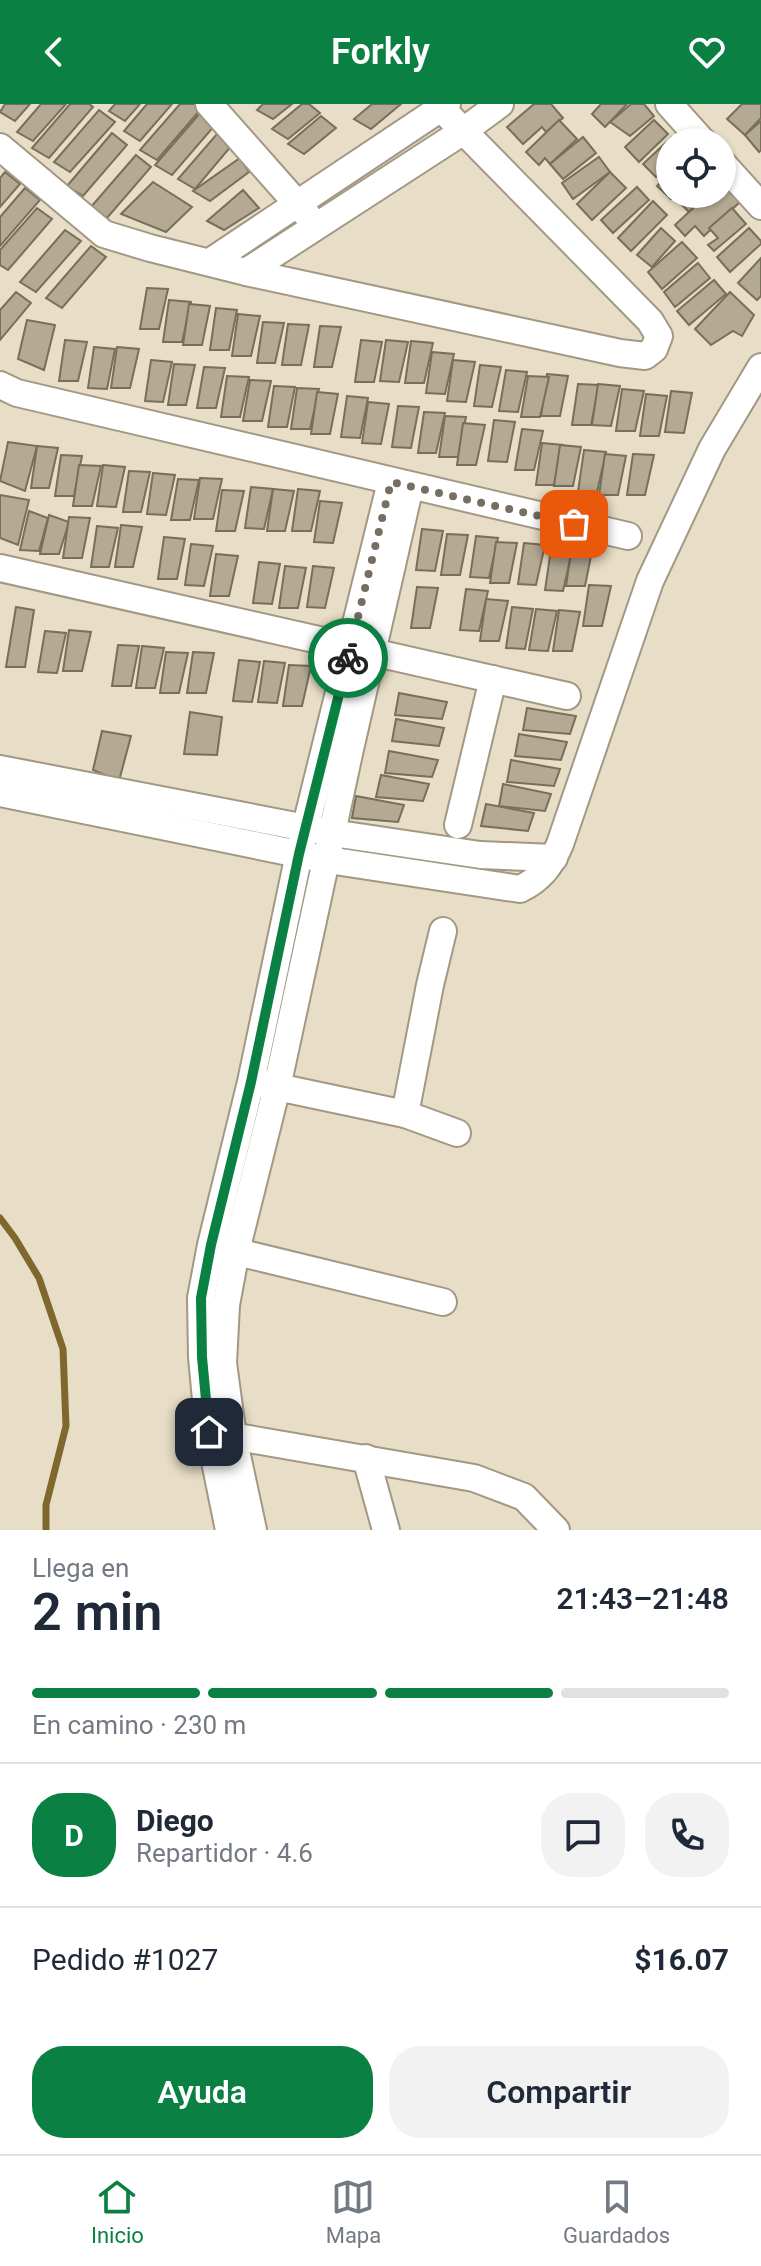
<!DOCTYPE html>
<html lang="es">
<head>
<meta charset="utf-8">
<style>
  body { margin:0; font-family:Roboto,sans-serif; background:#f2f2f3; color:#1f2937; height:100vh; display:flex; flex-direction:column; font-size:30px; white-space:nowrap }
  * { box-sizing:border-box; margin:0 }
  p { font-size:26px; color:#747a83 }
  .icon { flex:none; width:44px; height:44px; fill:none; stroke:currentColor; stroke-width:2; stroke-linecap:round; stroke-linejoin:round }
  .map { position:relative; height:1426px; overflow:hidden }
  .sheet { display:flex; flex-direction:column; background:#fff; flex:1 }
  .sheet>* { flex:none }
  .tools { position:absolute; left:656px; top:24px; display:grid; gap:16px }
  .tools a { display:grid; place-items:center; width:80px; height:80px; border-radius:50%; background:#fff; box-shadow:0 2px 6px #0004; font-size:40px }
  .pin { position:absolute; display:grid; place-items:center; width:68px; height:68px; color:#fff; margin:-34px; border-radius:16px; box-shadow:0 4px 12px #0006 }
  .courier { position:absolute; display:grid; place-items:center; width:80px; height:80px; margin:-40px; border:6px solid #0b8043; border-radius:50%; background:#fff; color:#222; box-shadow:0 2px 10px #0007 }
  .headline em { font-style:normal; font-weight:600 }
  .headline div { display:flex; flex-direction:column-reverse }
  .headline { display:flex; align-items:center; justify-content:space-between; height:136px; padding:0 32px }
  h1 { font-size:52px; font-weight:600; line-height:60px }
  .bar { display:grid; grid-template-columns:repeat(4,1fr); gap:12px 8px; align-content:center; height:96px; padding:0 32px }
  .bar i { height:10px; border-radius:6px; background:#e0e1e3 }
  .bar .active { background:#0b8043 }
  .bar p { grid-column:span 4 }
  .line { display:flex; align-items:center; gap:20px; padding:0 32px; border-top:2px solid #e0e1e3 }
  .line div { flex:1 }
  .round { display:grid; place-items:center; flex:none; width:84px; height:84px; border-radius:32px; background:#f2f2f3 }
  .primary-button { display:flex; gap:16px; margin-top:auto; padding:16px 32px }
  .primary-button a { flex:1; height:92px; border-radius:32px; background:#0b8043; color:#fff; font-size:32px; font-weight:600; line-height:92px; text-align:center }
  .primary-button a+a { background:#f2f2f3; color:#1f2937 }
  header { display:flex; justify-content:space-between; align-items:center; height:104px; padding:0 32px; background:#0b8043; color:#fff; font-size:36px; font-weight:600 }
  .dock { display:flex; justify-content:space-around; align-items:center; height:112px; border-top:2px solid #e0e1e3; background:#fff; font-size:22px; color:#747a83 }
  .dock a { display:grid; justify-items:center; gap:4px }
  .dock .active { color:#0b8043 }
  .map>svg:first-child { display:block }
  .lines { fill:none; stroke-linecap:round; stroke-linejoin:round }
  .stream { stroke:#7f682e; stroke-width:7 }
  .building { fill:#b4aa94; stroke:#786f5a; stroke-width:2 }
  .street-casing { stroke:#a29883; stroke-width:30 }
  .street { stroke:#fff; stroke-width:26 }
  .done { stroke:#756e61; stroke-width:8; stroke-dasharray:0 14.4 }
  .route { stroke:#0b8043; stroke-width:10 }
</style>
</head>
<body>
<header><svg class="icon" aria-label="back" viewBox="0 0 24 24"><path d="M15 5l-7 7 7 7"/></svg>Forkly<svg class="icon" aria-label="heart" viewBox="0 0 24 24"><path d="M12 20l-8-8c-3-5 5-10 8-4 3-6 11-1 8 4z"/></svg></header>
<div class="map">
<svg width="761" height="1426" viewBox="0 0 761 1426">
  <rect width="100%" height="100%" fill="#e8ddc6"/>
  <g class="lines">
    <path class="stream" d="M0 1114 15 1134 39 1174 63 1245 66 1322 46 1401V1426"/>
  </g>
  <g class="building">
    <path d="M5 0H30L15 17 0 8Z"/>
    <path d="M41 0H66L33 37 17 28Z"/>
    <path d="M70 0H89L93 3 49 54 32 44Z"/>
    <path d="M115 0H140L125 17 109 7Z"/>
    <path d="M147 0H172L140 37 124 27Z"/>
    <path d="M180 0H195L201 5 157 56 140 46Z"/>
    <path d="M263 0H292L273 15 257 6Z"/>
    <path d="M302 0H309L320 9 288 35 272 25Z"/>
    <path d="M372 0H401L371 25 354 15Z"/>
    <path d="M534 0H551L563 14 546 28 542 23 523 40 507 23Z"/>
    <path d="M601 0H627L605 23 592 10Z"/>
    <path d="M631 0H644L654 12 630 32 610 18Z"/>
    <path d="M742 0H761V14L745 31 727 15Z"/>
    <path d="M99 6 115 18 70 68 54 58Z"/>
    <path d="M201 8 216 20 172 71 155 61Z"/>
    <path d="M321 12 336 24 304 50 288 40Z"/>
    <path d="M559 16 577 35 550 60 545 54 539 61 526 48Z"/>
    <path d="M654 16 668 30 639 58 625 43Z"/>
    <path d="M761 17V46L759 48 745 31Z"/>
    <path d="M223 23 238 34 195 85 178 75Z"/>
    <path d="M112 29 127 41 83 92 67 82Z"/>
    <path d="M583 33 596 49 563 75 550 60Z"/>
    <path d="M672 33 677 38H670V60L656 73 643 60Z"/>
    <path d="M136 51 151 63 107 114 90 104Z"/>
    <path d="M599 53 610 68 573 95 562 79Z"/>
    <path d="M240 54 249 68 210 97 193 87Z"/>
    <path d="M5 68 20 80 0 103V74Z"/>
    <path d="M610 68 626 84 592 116 577 100Z"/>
    <path d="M670 69V90H676L671 95 657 82Z"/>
    <path d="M722 77 744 94 704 132 695 122 685 132 675 121 708 90H722Z"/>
    <path d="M153 78 192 103 166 128 121 110Z"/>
    <path d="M637 83 649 96 613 129 601 116Z"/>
    <path d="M25 84 40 96 0 142V113Z"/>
    <path d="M243 86 259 104 224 126 207 117Z"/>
    <path d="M682 90H707L689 108 676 95Z"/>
    <path d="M653 97 667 111 631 147 618 134Z"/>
    <path d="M37 104 52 115 8 166 0 161V146Z"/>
    <path d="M732 104 746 120 714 147 708 141 718 134 709 124Z"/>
    <path d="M661 124 675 137 652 163 637 151Z"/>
    <path d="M749 124 761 137V140L730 168 717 153Z"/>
    <path d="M65 126 81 137 36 188 20 178Z"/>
    <path d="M682 138 697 154 662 185 648 168Z"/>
    <path d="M91 142 106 153 62 204 46 194Z"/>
    <path d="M761 154V192L757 196 738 179Z"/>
    <path d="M698 159 710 174 675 203 664 188Z"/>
    <path d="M714 176 726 190 689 221 677 207Z"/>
    <path d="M147 184 168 185 159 225H140Z"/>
    <path d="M16 188 31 199 0 236V206Z"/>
    <path d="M730 188 754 211 742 232 733 227 711 241 695 225Z"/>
    <path d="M169 196 191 198 182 238H163Z"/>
    <path d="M189 200 210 202 202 241H183Z"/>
    <path d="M216 204 237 206 229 246H210Z"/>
    <path d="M238 210 260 212 251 252H232Z"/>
    <path d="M27 216 55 221 44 266 18 255Z"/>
    <path d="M263 218 284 219 275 259H257Z"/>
    <path d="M288 220 309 221 301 261H282Z"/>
    <path d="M320 222 341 223 332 263H314Z"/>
    <path d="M65 236 87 238 78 277H59Z"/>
    <path d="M361 236 382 238 374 278H355Z"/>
    <path d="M386 236 408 238 399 278 380 277Z"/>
    <path d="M411 237 433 239 424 279H405Z"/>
    <path d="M94 243 115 245 107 285 88 284Z"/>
    <path d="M117 243 139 245 130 284H111Z"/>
    <path d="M432 248 454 250 445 290 426 289Z"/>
    <path d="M151 256 172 258 163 298 145 297Z"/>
    <path d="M453 256 475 258 466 298 447 297Z"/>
    <path d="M174 260 195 261 186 301H168Z"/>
    <path d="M480 261 501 263 492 303 474 302Z"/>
    <path d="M204 263 225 264 216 304H197Z"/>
    <path d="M506 266 527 268 518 308 499 307Z"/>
    <path d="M547 270 568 272 560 312H541Z"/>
    <path d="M227 272 249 273 240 313H221Z"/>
    <path d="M528 272 549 273 540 313H521Z"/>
    <path d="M250 276 271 277 262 317H243Z"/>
    <path d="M578 280 599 281 591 321H572Z"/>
    <path d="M598 280 620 282 611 322 592 321Z"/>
    <path d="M274 282 295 283 287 323H268Z"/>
    <path d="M297 284 319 285 310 325H291Z"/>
    <path d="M622 285 644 287 635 327H616Z"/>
    <path d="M671 287 692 289 684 329 665 328Z"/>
    <path d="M317 288 338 290 330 330H311Z"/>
    <path d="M646 290 667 292 659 332H640Z"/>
    <path d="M347 292 368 294 360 334 341 333Z"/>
    <path d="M368 298 389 300 381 340 362 339Z"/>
    <path d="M398 302 419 303 411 344 392 343Z"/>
    <path d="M424 308 445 309 436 349H418Z"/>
    <path d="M445 312 466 313 458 353H439Z"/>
    <path d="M494 316 515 318 507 358 488 357Z"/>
    <path d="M463 319 485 321 476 361H457Z"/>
    <path d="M522 325 543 327 534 366H515Z"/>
    <path d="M8 338 37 342 25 387 0 377Z"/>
    <path d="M542 339 563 341 554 381H536Z"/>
    <path d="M560 341 581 343 573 382H554Z"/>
    <path d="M37 342 58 344 49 384H31Z"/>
    <path d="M584 346 606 348 597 388H578Z"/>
    <path d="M605 350 626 352 618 391H599Z"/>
    <path d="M633 350 654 351 645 391H627Z"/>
    <path d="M61 351 82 352 74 392H55Z"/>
    <path d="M79 361 101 362 92 402H73Z"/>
    <path d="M103 361 125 363 116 403 97 402Z"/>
    <path d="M129 367 150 368 141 408H123Z"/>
    <path d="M153 369 175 371 166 411 147 410Z"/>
    <path d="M200 374 222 375 213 415H194Z"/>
    <path d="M178 375 199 376 190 416H171Z"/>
    <path d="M251 383 273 385 264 425 245 424Z"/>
    <path d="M273 385 294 387 285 427H267Z"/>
    <path d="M298 385 320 387 311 427H292Z"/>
    <path d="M222 386 244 387 235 427H216Z"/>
    <path d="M0 391 29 396 18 441 0 434Z"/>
    <path d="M320 397 342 399 333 439 314 438Z"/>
    <path d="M29 407 48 414 39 447 20 446Z"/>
    <path d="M49 411 69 418 59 450H40Z"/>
    <path d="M69 413 90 414 82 454H63Z"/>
    <path d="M121 421 142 423 133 463H115Z"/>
    <path d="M97 422 118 424 109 463H91Z"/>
    <path d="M422 425 443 427 435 467 416 466Z"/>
    <path d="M447 430 468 431 460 471H441Z"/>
    <path d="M476 432 498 434 489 474 470 473Z"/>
    <path d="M164 433 185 435 177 475H158Z"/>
    <path d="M496 438 517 439 509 479H490Z"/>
    <path d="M524 439 545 441 536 481 518 480Z"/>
    <path d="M191 440 213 442 204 482 185 481Z"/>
    <path d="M572 440 593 442 585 482H566Z"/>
    <path d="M551 445 572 447 563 487 545 486Z"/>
    <path d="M216 450 238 452 229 492H210Z"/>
    <path d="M259 458 280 460 272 500 253 499Z"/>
    <path d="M285 462 306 464 298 504H279Z"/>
    <path d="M313 462 334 464 325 504 307 503Z"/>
    <path d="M589 481 611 482 602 522H583Z"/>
    <path d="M417 483 438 484 430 524H411Z"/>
    <path d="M466 485 488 487 479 527 460 526Z"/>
    <path d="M486 495 508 497 499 537H480Z"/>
    <path d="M16 503 34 506 25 563H6Z"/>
    <path d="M512 503 533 505 525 545 506 544Z"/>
    <path d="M536 505 557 507 548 547 529 546Z"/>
    <path d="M559 506 580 508 572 547H553Z"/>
    <path d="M69 526 91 528 82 567H63Z"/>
    <path d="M45 527 66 529 57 569 38 568Z"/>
    <path d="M118 541 139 542 131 582H112Z"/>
    <path d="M142 542 164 544 155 584H136Z"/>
    <path d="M166 548 188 549 179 589H160Z"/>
    <path d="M193 548 214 549 206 589H187Z"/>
    <path d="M239 556 260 558 252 598 233 597Z"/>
    <path d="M264 557 285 559 277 599 258 598Z"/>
    <path d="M289 561 311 562 302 602H283Z"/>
    <path d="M399 589 447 598 442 615 395 611Z"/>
    <path d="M527 604 576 612 570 630 523 626Z"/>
    <path d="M190 608 222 613 217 651 184 650Z"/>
    <path d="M396 615 444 624 439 642 392 637Z"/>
    <path d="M102 627 131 632 119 677 93 666Z"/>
    <path d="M519 630 567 638 561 656 515 652Z"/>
    <path d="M389 647 438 656 432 673 385 669Z"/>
    <path d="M511 656 560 665 554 682 507 678Z"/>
    <path d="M381 671 429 680 423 697 376 693Z"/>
    <path d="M503 680 551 690 545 707 499 702Z"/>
    <path d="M356 692 404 701 398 718 352 714Z"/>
    <path d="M486 700 534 709 528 727 481 722Z"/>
  </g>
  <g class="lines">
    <g class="street-casing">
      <g id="street">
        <path d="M209 0 308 112"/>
        <path d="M669 0 703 38"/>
        <path d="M0 43 104 130 150 144 246 168 620 249 645 252 654 245 659 232 650 217 437 0"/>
        <path d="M722 59 761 102"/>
        <path d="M210 158 447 0"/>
        <path d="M246 168 462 28 500 0"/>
        <path d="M0 281 17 289 628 432"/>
        <path d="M0 464 567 592"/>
        <path d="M0 665 332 729 480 751 554 754"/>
        <path d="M0 689 328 756 520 785C541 775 551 761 560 740L650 477 712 345 761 263"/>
        <path d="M458 721 493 575"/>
        <path d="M263 980 405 1010 457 1029"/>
        <path d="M405 1010 430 881 443 827"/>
        <path d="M221 1144 443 1198"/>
        <path d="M220 1330 474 1374 524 1393 556 1426"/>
        <path d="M366 1354 386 1426"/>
        <path d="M229 1426 209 1328 202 1253 201 1194 211 1141 251 978 299 750 391 378"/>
        <path d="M253 1426 233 1333 223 1259 226 1201 236 1147 277 983 350 645 410 382"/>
      </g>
    </g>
    <use href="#street" class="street"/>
  </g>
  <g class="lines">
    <path class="done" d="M348 554 391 378 574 420"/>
    <path class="route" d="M209 1328 202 1253 201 1194 211 1141 251 978 299 750 348 554"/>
  </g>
</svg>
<div class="tools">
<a><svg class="icon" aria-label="locate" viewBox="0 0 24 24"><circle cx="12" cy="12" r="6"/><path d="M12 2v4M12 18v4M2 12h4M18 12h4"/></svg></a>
</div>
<div class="pin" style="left:574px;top:420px;background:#ea580c"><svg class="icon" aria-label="bag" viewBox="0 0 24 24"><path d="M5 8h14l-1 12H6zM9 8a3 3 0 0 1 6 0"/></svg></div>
<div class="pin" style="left:209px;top:1328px;background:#1f2937"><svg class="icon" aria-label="home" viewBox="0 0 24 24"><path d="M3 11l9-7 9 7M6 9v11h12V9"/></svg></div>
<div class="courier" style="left:348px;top:554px"><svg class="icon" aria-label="bike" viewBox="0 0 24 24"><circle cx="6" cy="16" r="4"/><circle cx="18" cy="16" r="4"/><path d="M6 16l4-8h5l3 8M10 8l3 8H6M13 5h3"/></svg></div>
</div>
<section class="sheet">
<div class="headline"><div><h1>2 min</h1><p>Llega en</p></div><em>21:43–21:48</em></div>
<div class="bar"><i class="active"></i><i class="active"></i><i class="active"></i><i></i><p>En camino · 230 m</p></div>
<div class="line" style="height:144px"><b class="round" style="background:#0b8043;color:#fff">D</b><div><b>Diego</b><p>Repartidor · 4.6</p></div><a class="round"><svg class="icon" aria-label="chat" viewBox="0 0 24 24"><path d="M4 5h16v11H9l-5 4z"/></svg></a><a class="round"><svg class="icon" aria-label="phone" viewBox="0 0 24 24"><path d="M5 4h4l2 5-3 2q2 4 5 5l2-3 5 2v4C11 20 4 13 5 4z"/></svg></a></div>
<div class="line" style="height:104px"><div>Pedido #1027</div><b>$16.07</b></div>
<div class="primary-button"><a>Ayuda</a><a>Compartir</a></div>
</section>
<nav class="dock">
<a class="active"><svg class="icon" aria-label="home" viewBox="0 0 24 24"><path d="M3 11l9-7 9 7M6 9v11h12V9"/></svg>Inicio</a>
<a><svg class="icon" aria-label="map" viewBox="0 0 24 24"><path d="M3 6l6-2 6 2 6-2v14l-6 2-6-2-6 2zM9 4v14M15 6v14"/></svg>Mapa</a>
<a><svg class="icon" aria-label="saved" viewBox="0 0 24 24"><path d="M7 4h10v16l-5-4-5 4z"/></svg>Guardados</a>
</nav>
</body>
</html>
